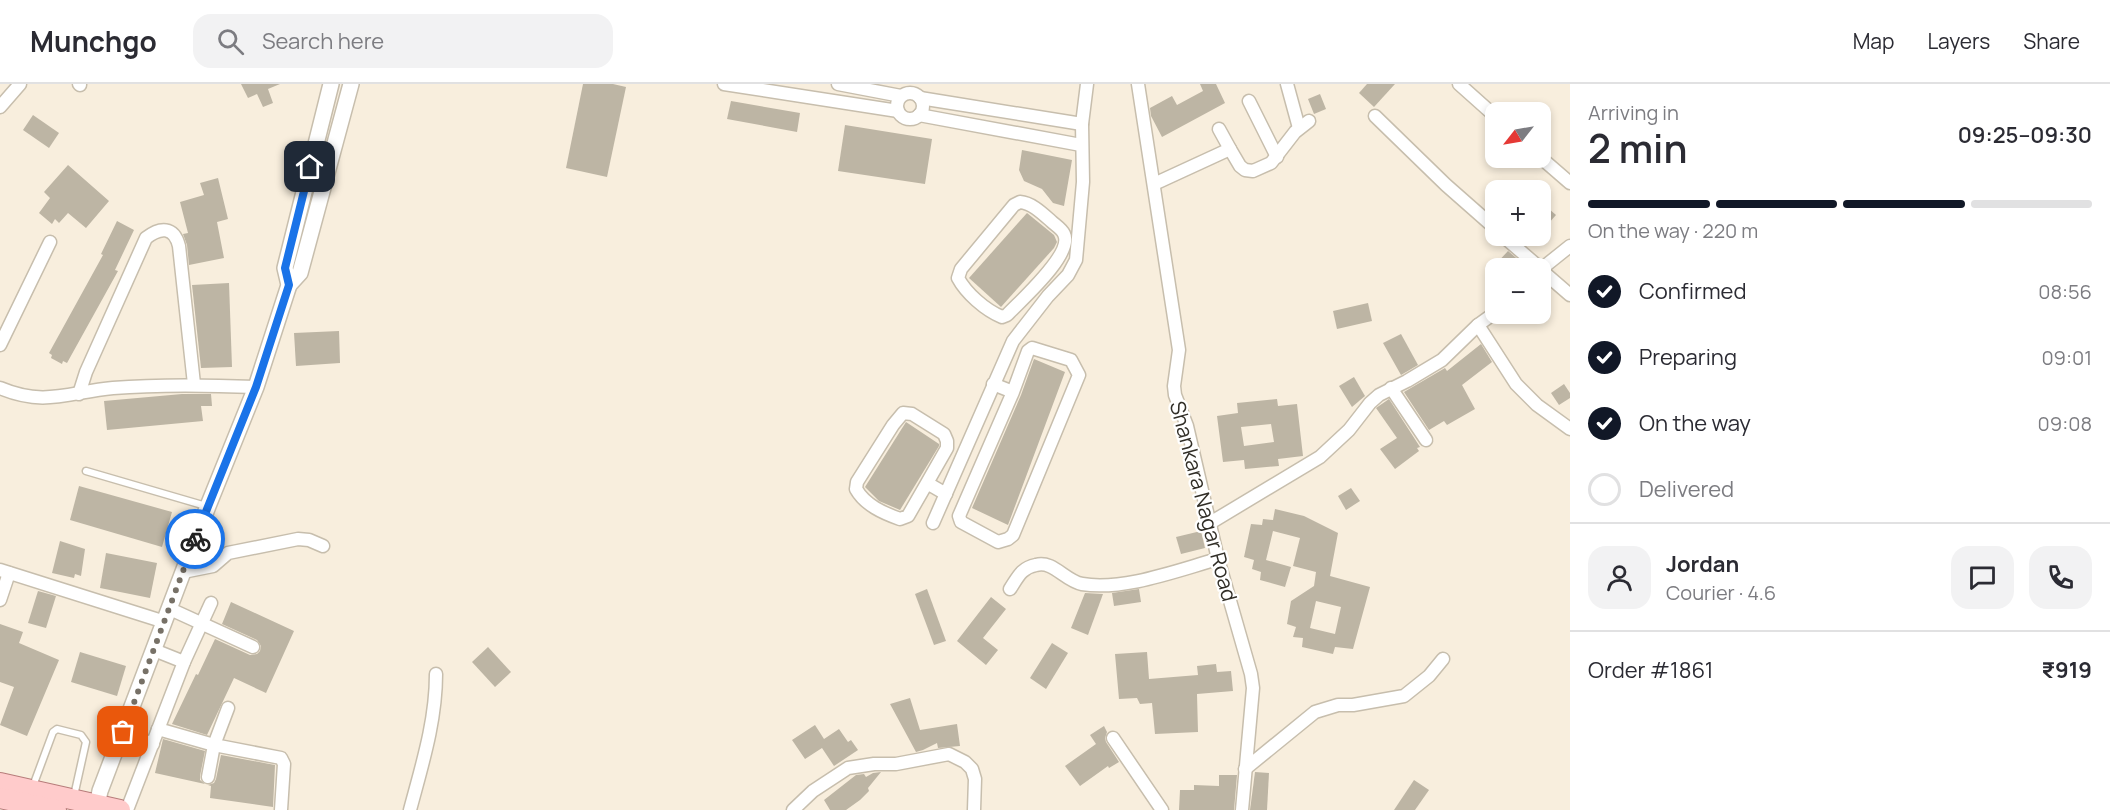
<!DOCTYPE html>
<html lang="en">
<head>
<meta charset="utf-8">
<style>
  body { margin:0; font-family:Manrope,sans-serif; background:#f2f2f3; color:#2b2b33; height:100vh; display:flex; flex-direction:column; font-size:22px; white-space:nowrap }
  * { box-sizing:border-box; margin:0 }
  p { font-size:20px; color:#7c7c81 }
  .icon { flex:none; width:33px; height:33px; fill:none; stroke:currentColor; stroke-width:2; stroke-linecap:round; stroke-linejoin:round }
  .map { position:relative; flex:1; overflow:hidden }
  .details { display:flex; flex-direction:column; background:#fff; width:540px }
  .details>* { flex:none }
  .needle { width:39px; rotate:239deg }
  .controls { position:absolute; left:1485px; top:18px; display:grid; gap:12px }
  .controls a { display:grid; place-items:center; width:66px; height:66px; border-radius:12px; background:#fff; box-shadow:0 3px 9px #0003; font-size:30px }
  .pin { position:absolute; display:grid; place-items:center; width:51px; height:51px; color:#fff; margin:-26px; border-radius:12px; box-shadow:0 3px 9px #0006 }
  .courier { position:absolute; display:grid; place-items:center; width:60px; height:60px; margin:-30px; border:4px solid #1a73e8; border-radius:50%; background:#fff; color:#222; box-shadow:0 2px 8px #0007 }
  .overview em { font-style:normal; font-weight:600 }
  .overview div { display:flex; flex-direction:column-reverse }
  .overview { display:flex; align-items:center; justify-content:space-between; height:102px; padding:0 18px }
  h1 { font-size:39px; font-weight:600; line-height:45px }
  .bar { display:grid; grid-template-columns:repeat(4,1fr); gap:9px 6px; align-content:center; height:72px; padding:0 18px }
  .bar i { height:8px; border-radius:4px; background:#e1e1e2 }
  .bar .on { background:#111827 }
  .bar p { grid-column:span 4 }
  .line { display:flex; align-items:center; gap:15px; padding:0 18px; border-top:2px solid #e1e1e2 }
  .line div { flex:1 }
  .round { display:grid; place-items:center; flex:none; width:63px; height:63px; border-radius:18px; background:#f2f2f3 }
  ol { padding:0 18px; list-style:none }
  li { display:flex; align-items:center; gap:18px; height:66px }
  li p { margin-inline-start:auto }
  li .icon { padding:6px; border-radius:50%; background:#111827; color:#fff; stroke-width:4 }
  li:last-child { color:#7c7c81 }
  li i { width:33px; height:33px; border:3px solid #e1e1e2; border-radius:50% }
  header { display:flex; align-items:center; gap:36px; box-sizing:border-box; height:84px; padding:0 30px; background:#fff; border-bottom:2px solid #e1e1e2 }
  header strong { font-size:28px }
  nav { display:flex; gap:33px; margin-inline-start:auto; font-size:21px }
  .search { width:420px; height:54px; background:#f2f2f3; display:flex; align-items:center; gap:15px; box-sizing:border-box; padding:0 21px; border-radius:18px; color:#7c7c81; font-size:22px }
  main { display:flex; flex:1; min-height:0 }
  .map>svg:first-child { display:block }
  .building { fill:#bdb5a4; fill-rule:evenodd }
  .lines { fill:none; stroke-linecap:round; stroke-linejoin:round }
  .service-casing { stroke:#c7bead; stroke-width:9 }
  .minor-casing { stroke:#c7bead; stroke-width:15 }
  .tertiary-casing { stroke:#c7bead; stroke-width:18 }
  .primary-casing { stroke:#b77d7b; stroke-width:22 }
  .service { stroke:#fff; stroke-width:6 }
  .minor { stroke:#fff; stroke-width:12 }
  .tertiary { stroke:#fff; stroke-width:15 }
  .primary { stroke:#ffcbcb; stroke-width:20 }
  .done { stroke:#777167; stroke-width:6; stroke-dasharray:0 10.8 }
  .route { stroke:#1a73e8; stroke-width:8 }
  .labels { text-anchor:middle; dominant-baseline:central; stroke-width:4.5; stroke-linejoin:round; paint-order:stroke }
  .street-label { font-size:21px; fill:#312e27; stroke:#fff }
</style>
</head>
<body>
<header>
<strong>Munchgo</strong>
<div class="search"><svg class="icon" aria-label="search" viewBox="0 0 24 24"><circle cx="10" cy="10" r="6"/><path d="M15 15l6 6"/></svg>Search here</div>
<nav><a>Map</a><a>Layers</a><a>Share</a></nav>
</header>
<main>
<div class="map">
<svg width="1570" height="726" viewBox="0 0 1570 726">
  <rect width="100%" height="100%" fill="#f8eedd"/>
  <g class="building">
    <path d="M241 0H280L268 5 273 19 263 23 257 10 248 14Z"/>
    <path d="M583 0H613L626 3 607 93 566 84Z"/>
    <path d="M1200 0H1216L1225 19 1162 53 1151 32 1150 24 1172 12 1177 21 1203 7Z"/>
    <path d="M1367 0H1395L1374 23 1359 9Z"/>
    <path d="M1320 10 1326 25 1314 30 1308 15Z"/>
    <path d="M731 17 800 29 797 48 727 35Z"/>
    <path d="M33 31 59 49 49 64 23 46Z"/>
    <path d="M845 41 932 55 925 100 838 87Z"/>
    <path d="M1022 66 1072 76 1064 122 1053 119 1042 105 1024 97 1019 86Z"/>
    <path d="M68 81 109 117 86 144 68 129 59 139 55 135 52 140 39 129 50 114 44 108Z"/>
    <path d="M218 94 228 135 217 138 224 174 189 181 187 161 183 150 188 149 180 118 204 111 200 99Z"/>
    <path d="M1548 124 1556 131 1540 149V132Z"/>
    <path d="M1027 129 1054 151 1057 158 1054 164 1001 223 969 194Z"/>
    <path d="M117 137 134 146 115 186 118 187 67 279 63 277 62 280 51 274 52 271 49 269 103 171 101 170Z"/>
    <path d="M1508 167 1528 184H1492Z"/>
    <path d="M229 199 232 283 201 284 192 201Z"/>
    <path d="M1368 219 1372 237 1337 245 1333 227Z"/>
    <path d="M339 247 340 279 296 282 294 249Z"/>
    <path d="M1401 250 1418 281 1401 291 1383 259Z"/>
    <path d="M1481 260 1492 278 1462 301 1475 325 1447 341 1444 337 1429 346 1404 308 1445 284 1447 287Z"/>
    <path d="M1034 275 1065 288 1008 441 972 424 1021 311Z"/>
    <path d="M1354 293 1365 312 1352 323 1339 302Z"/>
    <path d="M1564 300 1570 309V314L1559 321 1551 309Z"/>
    <path d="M182 310H211L212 322H201L203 337 107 346 104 317Z"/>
    <path d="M1277 315 1278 322 1297 320 1303 372 1278 375 1279 382 1245 385 1244 376 1223 378 1217 332 1238 329 1237 319ZM1271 340 1274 358 1244 362 1241 343Z"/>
    <path d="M1389 315 1420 363 1417 364 1419 367 1395 385 1380 365 1397 354 1376 324Z"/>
    <path d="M906 338 939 360V362L900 426 879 417 865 403Z"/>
    <path d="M79 402 172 428 162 463 70 436Z"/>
    <path d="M1351 404 1360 417 1346 426 1338 412Z"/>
    <path d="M1275 425 1304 432 1338 449 1330 492 1370 503 1353 565 1335 563 1333 570 1302 563 1303 554 1293 553 1296 543 1287 540 1291 517 1314 502 1316 488 1293 482 1300 454 1273 447 1266 476 1291 483 1285 503 1260 496 1261 488 1252 485 1254 476 1244 473 1251 440 1262 441 1263 435 1273 436ZM1316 517 1341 523 1335 550 1310 544Z"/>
    <path d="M1201 447 1205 464 1181 470 1176 453Z"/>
    <path d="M60 457 85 465 81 492 75 490 74 494 52 489Z"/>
    <path d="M106 469 157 479 150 514 100 504Z"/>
    <path d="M927 505 946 557 934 561 915 510Z"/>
    <path d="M1139 505 1141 518 1114 522 1112 509Z"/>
    <path d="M38 507 56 512 46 544 28 539Z"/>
    <path d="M1085 509 1103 510 1088 551 1071 544Z"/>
    <path d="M991 513 1006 525 983 554 998 566 986 581 957 557Z"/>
    <path d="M231 518 294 547 266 609 234 594 207 651 172 640 196 590 198 591 215 555 250 571 257 570 260 567 261 562 257 556 222 540Z"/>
    <path d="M0 540 23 548 19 559 59 576 27 652 0 641 14 603 0 598Z"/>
    <path d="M1052 559 1068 569 1046 605 1030 594Z"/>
    <path d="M488 563 511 588 495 603 472 578Z"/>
    <path d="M80 568 126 582 117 612 71 598Z"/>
    <path d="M1147 568 1149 595 1198 591 1197 582 1216 580 1217 588 1231 587 1233 607 1197 610 1198 648 1155 650 1152 619 1140 620 1137 614 1119 615 1115 570Z"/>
    <path d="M910 614 920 646 957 640 960 662 938 664 937 659 923 666 916 668 890 620Z"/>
    <path d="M815 641 824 655 839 645 848 658 851 656 858 666 834 682 822 664 805 675 792 656Z"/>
    <path d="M1104 642 1107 648 1105 654 1106 658 1119 678 1109 684 1108 682 1080 702 1065 682 1096 660 1090 651Z"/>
    <path d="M163 655 205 667 200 692V696L205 700 155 689Z"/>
    <path d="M221 671 275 681 273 723 210 714 211 702 208 701 214 699 216 695Z"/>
    <path d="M881 688 868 704 869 707 860 716 846 726H830L824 716 856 691 864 690 866 693 873 689Z"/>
    <path d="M1255 688 1269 689 1267 726H1250Z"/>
    <path d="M1219 691H1237L1234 726H1179L1180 706H1194V701L1219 702Z"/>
    <path d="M1414 696 1429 706 1415 726H1394Z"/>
  </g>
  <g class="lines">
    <g class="service-casing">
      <g id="service">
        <path d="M86 387 206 422"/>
        <path d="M33 702 53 648 57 645 81 651 86 658 74 712"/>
      </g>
    </g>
    <g class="minor-casing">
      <g id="minor">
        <path d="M79 0 80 1"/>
        <path d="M724 0 898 27"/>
        <path d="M838 0 901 12"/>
        <path d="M1138 0 1179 266 1174 302 1175 311 1187 342 1218 475 1251 590 1253 604 1242 726"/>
        <path d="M1287 0 1299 44"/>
        <path d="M1459 0 1496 33"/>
        <circle cx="910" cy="22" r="13"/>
        <path d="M920 14 1082 40"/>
        <path d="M1249 17 1277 73"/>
        <path d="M0 23 20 0"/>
        <path d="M919 31 1081 61"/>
        <path d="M1375 32 1446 101 1496 145"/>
        <path d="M1219 45 1230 65"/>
        <path d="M1540 73 1570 99"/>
        <path d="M1154 100 1230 65 1240 82 1245 86 1253 87 1271 79 1295 48 1309 37"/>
        <path d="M1020 118C1032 119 1042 129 1051 137 1055 141 1062 145 1064 150 1074 170 1020 217 1007 231L1002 233C985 226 966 209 958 194L961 185 1014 121Z"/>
        <path d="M1503 152 1540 184"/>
        <path d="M1540 185 1570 211"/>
        <path d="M1540 186 1570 162"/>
        <path d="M1478 241 1516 300 1537 321 1570 345"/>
        <path d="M0 261 50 158"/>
        <path d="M993 300 1013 308 1028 267 1032 264 1071 276 1079 291 1013 451 1008 455 998 458 961 438 959 432 1013 308"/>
        <path d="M0 304C45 323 69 308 113 304 161 300 208 301 256 303"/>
        <path d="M1391 304 1426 356"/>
        <path d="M79 310 86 288 146 154C160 143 174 142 179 162L194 300"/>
        <path d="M927 399 947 364V357L944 350 912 330 903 329 893 341 857 398 856 405C865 421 883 429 900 435L908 432 927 399 946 410"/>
        <path d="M933 439 1013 257 1048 212 1068 191 1076 176 1083 98 1082 40 1087 0"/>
        <path d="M1210 439 1320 373 1349 346 1370 319 1379 311 1407 297 1442 276 1478 241 1496 228"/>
        <path d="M0 486 165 538"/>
        <path d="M183 488 213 482 228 469 298 455 309 456 323 462"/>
        <path d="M1010 505C1018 493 1021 484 1036 481 1053 476 1065 497 1082 500 1124 507 1178 486 1218 475"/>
        <path d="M0 516 9 489"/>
        <path d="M170 525 253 563"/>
        <path d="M154 566 184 578"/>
        <path d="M158 645 214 661 281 674 284 680 281 726"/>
        <path d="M123 648 153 660"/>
        <path d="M1113 654 1162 726"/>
        <path d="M1245 685 1315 628 1338 621H1353L1404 612 1429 592 1443 575"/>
        <path d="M208 693 214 661 228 624"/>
        <path d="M127 726 184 578 211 519"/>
        <path d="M410 726C422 681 436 637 436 590"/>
        <path d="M793 726 813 707 848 684 874 680H896L949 670 965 678 972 685 975 695 974 726"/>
      </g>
    </g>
    <g class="tertiary-casing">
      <g id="tertiary">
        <path d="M289 201 300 189 351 0"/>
        <path d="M96 726 100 707 208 422 256 303 289 201 285 184 331 0"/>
      </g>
    </g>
    <g class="primary-casing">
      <g id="primary">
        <path d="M0 699 120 726"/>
        <path d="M0 714 56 726"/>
      </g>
    </g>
    <use href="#service" class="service"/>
    <use href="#minor" class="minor"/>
    <use href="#tertiary" class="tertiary"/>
    <use href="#primary" class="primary"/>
  </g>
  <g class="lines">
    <path class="done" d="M123 648 195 455"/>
    <path class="route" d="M195 455 256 303 289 201 285 184 310 83"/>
  </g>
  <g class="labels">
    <g class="street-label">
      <text transform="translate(1204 417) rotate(75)">Shankara Nagar Road</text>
    </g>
  </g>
</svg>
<div class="controls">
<a><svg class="needle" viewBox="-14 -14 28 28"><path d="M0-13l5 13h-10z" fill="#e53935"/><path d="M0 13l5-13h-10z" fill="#7c7c81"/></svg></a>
<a>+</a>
<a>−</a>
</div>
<div class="pin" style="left:123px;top:648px;background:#ea580c"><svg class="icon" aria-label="bag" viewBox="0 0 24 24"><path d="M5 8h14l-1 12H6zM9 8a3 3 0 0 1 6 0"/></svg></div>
<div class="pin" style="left:310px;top:83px;background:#1f2937"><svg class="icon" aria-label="home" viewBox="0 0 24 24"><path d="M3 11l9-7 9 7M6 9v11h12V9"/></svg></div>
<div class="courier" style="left:195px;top:455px"><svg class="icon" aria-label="bike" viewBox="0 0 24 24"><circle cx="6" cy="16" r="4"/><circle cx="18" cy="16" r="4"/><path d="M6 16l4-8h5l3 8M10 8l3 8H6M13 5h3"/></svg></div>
</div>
<section class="details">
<div class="overview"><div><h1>2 min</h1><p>Arriving in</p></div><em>09:25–09:30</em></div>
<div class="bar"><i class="on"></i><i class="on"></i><i class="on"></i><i></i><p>On the way · 220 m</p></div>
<ol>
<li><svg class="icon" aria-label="check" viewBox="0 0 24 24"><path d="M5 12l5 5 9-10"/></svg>Confirmed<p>08:56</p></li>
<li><svg class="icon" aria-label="check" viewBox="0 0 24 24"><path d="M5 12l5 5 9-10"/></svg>Preparing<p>09:01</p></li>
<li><svg class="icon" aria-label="check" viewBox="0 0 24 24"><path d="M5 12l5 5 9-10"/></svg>On the way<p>09:08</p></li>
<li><i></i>Delivered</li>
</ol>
<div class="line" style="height:108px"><a class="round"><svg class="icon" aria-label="person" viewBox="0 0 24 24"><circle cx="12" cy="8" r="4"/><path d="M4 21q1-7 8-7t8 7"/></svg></a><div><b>Jordan</b><p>Courier · 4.6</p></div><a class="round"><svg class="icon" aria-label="chat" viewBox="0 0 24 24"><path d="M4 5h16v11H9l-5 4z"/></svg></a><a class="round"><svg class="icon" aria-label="phone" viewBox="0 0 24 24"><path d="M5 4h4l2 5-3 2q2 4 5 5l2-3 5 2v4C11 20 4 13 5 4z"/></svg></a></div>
<div class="line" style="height:78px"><div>Order #1861</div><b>₹919</b></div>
</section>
</main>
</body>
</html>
